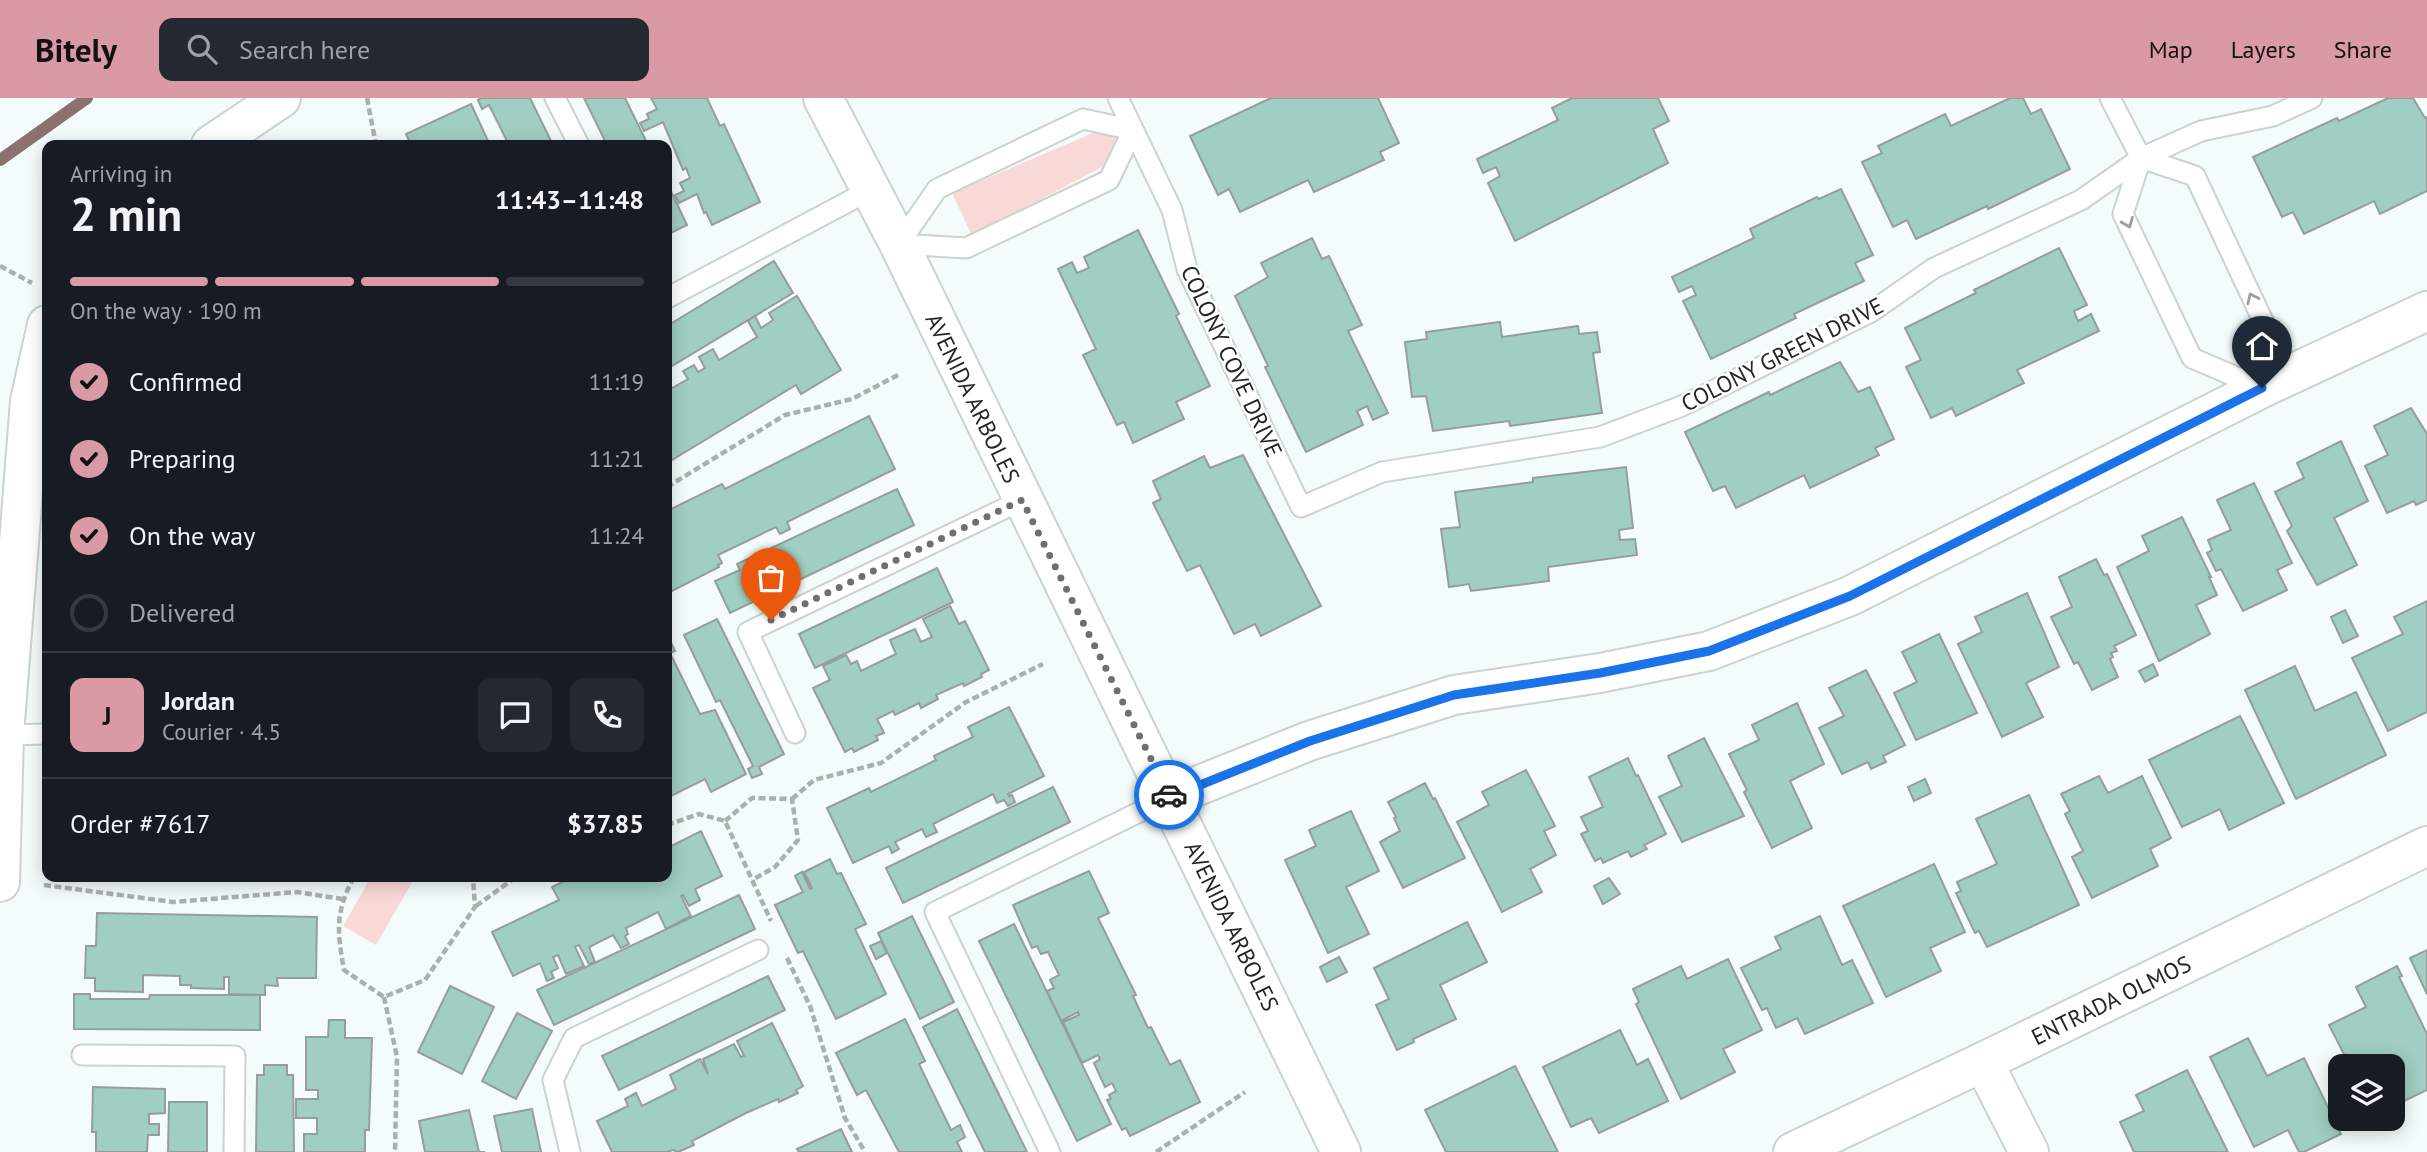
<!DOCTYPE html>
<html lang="en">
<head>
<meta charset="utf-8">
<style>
  body { margin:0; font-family:"PT Sans",sans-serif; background:#242831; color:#f1f3f6; height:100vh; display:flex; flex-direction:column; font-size:26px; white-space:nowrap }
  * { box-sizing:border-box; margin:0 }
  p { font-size:23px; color:#9ea1a6 }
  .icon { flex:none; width:38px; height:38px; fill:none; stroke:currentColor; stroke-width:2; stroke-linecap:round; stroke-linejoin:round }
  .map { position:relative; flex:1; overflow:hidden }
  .panel { position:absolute; left:42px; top:42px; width:630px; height:742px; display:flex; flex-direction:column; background:#171b24; border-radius:14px; box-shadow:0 4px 18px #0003 }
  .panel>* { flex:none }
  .tools { position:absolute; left:2328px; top:956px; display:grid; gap:14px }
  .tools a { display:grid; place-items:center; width:77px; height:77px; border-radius:14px; background:#171b24; box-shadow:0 4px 18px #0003; font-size:35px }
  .pin { position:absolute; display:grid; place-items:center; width:60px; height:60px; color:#fff; margin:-72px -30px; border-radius:50% 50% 50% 0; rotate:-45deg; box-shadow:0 0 7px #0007 }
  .pin .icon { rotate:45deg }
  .courier { position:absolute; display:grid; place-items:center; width:70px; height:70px; margin:-35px; border:5px solid #1a73e8; border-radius:50%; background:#fff; color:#222; box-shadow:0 2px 9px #0007 }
  .headline em { font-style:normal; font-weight:700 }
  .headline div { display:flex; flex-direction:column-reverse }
  .headline { display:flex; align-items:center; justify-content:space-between; height:119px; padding:0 28px }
  h1 { font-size:46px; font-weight:700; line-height:52px }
  .bar { display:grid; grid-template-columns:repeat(4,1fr); gap:10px 7px; align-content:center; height:84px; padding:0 28px }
  .bar i { height:9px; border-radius:5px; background:#363941 }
  .bar .current { background:#d999a5 }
  .bar p { grid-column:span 4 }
  .line { display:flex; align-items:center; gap:18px; padding:0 28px; border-top:2px solid #363941 }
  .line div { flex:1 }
  .round { display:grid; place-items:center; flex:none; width:74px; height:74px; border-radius:14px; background:#242831 }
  ol { padding:0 28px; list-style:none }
  li { display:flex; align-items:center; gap:21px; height:77px }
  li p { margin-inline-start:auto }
  li .icon { padding:7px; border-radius:50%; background:#d999a5; color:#111; stroke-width:4 }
  li:last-child { color:#9ea1a6 }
  li i { width:38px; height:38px; border:4px solid #363941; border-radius:50% }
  header { display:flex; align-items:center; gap:42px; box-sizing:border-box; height:98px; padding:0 35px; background:#d999a5; color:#111 }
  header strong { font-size:33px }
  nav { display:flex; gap:38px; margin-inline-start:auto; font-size:24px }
  .search { width:490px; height:63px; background:#242831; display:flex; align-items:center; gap:18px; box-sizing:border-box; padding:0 24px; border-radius:14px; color:#9ea1a6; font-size:26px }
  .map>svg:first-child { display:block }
  .green { fill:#f9d8d8 }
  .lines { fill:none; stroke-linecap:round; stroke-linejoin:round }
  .stream { stroke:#8d7171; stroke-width:12 }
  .building { fill:#a0cec2; stroke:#969e9c; stroke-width:2 }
  .lane-casing { stroke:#cad3d0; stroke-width:23 }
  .street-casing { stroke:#cad3d0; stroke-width:42 }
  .path { stroke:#a9b0ae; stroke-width:4.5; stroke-dasharray:7 3.5; stroke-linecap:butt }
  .lane { stroke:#fff; stroke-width:19 }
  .street { stroke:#fff; stroke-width:38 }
  .oneway { stroke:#9c9d9d }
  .done { stroke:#6c7170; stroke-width:7; stroke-dasharray:0 12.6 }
  .route { stroke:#1a73e8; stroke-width:9 }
  .labels { text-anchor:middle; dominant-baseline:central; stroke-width:5; stroke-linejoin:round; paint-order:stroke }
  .street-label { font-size:23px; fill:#232625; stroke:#fff }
</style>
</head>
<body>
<header>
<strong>Bitely</strong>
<div class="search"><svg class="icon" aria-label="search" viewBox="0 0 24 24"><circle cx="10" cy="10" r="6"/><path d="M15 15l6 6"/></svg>Search here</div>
<nav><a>Map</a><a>Layers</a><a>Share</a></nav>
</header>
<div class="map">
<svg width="2427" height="1054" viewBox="0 0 2427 1054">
  <rect width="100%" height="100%" fill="#f3fcfa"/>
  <g class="green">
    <path d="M1093 35 1121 39 1109 65 972 138 952 95Z"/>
    <path d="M371 779H415L376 847 343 828Z"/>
  </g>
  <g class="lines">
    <path class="stream" d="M0 62 87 0"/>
  </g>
  <g class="building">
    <path d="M481 0H530L553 47H509L489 7 482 11 478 2Z"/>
    <path d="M584 0H625L648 47H607Z"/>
    <path d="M651 0H707L720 28 724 26 760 104 712 127 706 114 704 115 697 96 679 105 675 97 684 93 680 85 690 80 686 70 683 72 663 24 644 33 640 25 649 21 647 16 657 11Z"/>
    <path d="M1271 0H1378L1399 45 1380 54 1384 62 1314 94 1308 82 1240 114 1229 91 1218 97 1190 38Z"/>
    <path d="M1572 0H1658L1669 23 1653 31 1668 65 1515 143 1488 85 1500 78 1496 69 1483 75 1477 61 1558 22 1552 10Z"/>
    <path d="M2010 0H2023L2031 16 2041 11 2070 71 1988 111 1987 108 1916 141 1907 122 1893 129 1862 64 1882 55 1878 48 1945 16 1951 28Z"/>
    <path d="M2388 0H2413L2425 20 2427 19V93L2380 116 2374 103 2304 136 2293 114 2282 119 2253 59 2337 20 2339 23Z"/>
    <path d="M471 6 489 45 487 47H411L406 36Z"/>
    <path d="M667 85 687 127 667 137Z"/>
    <path d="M1841 91 1873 157 1855 165 1864 183 1794 216 1796 220 1711 261 1683 203 1696 197 1692 188 1679 194 1672 179 1754 140 1750 131 1817 99 1819 101Z"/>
    <path d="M1138 132 1179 216 1176 218 1210 288 1176 304 1184 321 1133 345 1124 324 1117 327 1083 257 1096 251 1058 171 1072 164 1077 175 1089 170 1084 159Z"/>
    <path d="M1312 140 1322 161 1329 158 1362 227 1348 233 1388 315 1373 322 1367 308 1357 313 1363 327 1306 354 1265 269 1268 268 1235 198 1268 179 1261 165Z"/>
    <path d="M2059 150 2087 207 2074 213 2078 223 2091 216 2099 233 2017 272 2024 285 1956 318 1952 310 1931 320 1906 269 1921 262 1905 230 1976 195 1974 192Z"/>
    <path d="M774 163 793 195 667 271V228Z"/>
    <path d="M797 198 841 272 801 296 796 287 667 365V293L688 281 683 273 694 267 698 274 705 270 699 259 713 251 719 262 757 239 748 223 755 218 761 230 773 222 769 215Z"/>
    <path d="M1500 224 1502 239 1578 228 1579 236 1597 234 1600 254 1593 255 1602 315 1510 328 1509 323 1433 333 1426 298 1412 299 1405 244 1427 241 1426 234Z"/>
    <path d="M1840 264 1858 294 1870 289 1894 341 1875 350 1879 357 1810 390 1804 377 1736 410 1725 388 1713 393 1685 334 1769 294 1770 297Z"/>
    <path d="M2411 310 2427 336V402L2416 407 2414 403 2387 415 2365 368 2388 357 2374 328Z"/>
    <path d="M869 318 895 371 787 424 790 431 780 436 776 429 718 457 722 465 718 467 719 469 670 494 667 489V413L722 386 725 391Z"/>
    <path d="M2341 343 2368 403 2334 420 2357 467 2317 487 2287 433 2292 428 2275 394 2304 380 2297 365Z"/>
    <path d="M1243 357 1321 508 1261 538 1255 526 1234 536 1200 467 1187 473 1153 405 1161 401 1153 383 1204 358 1210 370Z"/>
    <path d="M1626 369 1633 430 1619 432 1620 442 1635 441 1637 457 1548 469 1549 483 1471 493 1469 486 1449 489 1441 431 1460 429 1455 394 1533 384V380Z"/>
    <path d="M2254 385 2292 465 2277 472 2287 492 2243 513 2221 471 2216 473 2207 455 2212 452 2208 442 2231 432 2217 402Z"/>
    <path d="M897 391 914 427 730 515 715 483 740 472 737 466Z"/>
    <path d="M2182 419 2211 479H2209L2217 497 2196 507 2210 536 2159 563 2117 469 2149 453 2142 438Z"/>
    <path d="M2096 461 2104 477 2107 476 2136 537 2114 548 2117 553 2111 555 2113 559 2110 561 2118 579 2092 592 2078 564 2074 566 2051 519 2072 509 2059 479Z"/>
    <path d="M937 470 953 504 815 570 799 536Z"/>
    <path d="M2027 495 2059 569 2026 585 2043 619 2002 639 1958 546 1982 534 1975 519Z"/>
    <path d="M2427 503V614L2388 633 2352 560 2403 536 2394 519Z"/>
    <path d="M950 508 959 526 965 523 989 572 981 576 982 579 964 588 963 585 936 597 938 601 921 610 919 605 895 617 893 613 877 621 884 635 876 638 878 642 854 654 852 650 845 654 813 590 830 582 823 568 846 557 851 566 857 563 861 573 896 556 890 542 915 531 921 544 932 539 923 521Z"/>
    <path d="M2345 512 2358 538 2343 545 2331 519Z"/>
    <path d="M717 521 784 656 759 669 762 676 752 680 748 671 753 668 720 602 716 604 684 537Z"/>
    <path d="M667 536 675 553 670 555 700 616 715 612 746 676 711 694 705 681 667 700Z"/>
    <path d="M1939 536 1977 615 1916 642 1894 595 1917 584 1902 554Z"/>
    <path d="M2153 566 2158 577 2145 584 2139 573Z"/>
    <path d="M2295 568 2315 613 2356 594 2386 657 2296 701 2245 592Z"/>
    <path d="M1866 572 1905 647 1883 658 1886 664 1871 671 1868 664 1842 676 1819 630 1844 618 1829 590Z"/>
    <path d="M1797 605 1824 666 1790 683 1812 730 1772 750 1744 694 1747 692 1729 656 1759 642 1752 627Z"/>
    <path d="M1009 609 1044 678 1008 696 1009 698 1012 697 1015 704 1008 708 1004 702 997 705 993 696 933 726 937 734 926 739 922 731 895 744 899 751 892 755 889 748 853 765 827 710 869 690 871 694 936 662 934 658 973 639 968 629Z"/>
    <path d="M2240 618 2284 705 2229 732 2220 711 2182 729 2149 662Z"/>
    <path d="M1704 640 1744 718 1682 744 1659 699 1682 688 1668 658Z"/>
    <path d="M1628 660 1636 678 1638 677 1666 736 1644 747 1647 751 1631 759 1628 753 1603 765 1601 760 1595 763 1581 736 1588 733 1581 719 1603 709 1589 679Z"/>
    <path d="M1526 672 1555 728 1544 733 1556 757 1530 771 1542 794 1502 814 1457 724 1489 707 1482 694Z"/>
    <path d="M2099 678 2108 695 2142 678 2171 740 2150 751 2158 768 2092 800 2072 759 2083 753 2065 716 2070 713 2061 696Z"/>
    <path d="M1925 681 1931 695 1914 703 1908 689Z"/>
    <path d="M1425 685 1433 701 1435 700 1465 760 1403 790 1380 744 1400 733 1394 720 1396 719 1388 704Z"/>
    <path d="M1053 689 1070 724 903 805 886 770Z"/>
    <path d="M2029 697 2079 807 1987 849 1979 833 1975 835 1956 795 1961 793 1957 784 1997 766 1976 721Z"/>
    <path d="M1351 713 1379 773 1346 789 1369 836 1328 855 1285 762 1316 748 1309 732Z"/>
    <path d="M701 733 722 778 695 791 700 802 689 808 683 797 681 798 691 818 666 831 658 814 626 830 628 836 625 838 629 846 621 850 613 837 589 849 595 864 589 866 579 847 575 849 584 868 566 876 558 857 553 859 558 870 551 874 554 880 547 883 540 865 513 878 492 834 559 802 552 789 573 779H667V750Z"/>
    <path d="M830 761 837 776 841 775 866 826 855 831 886 896 836 921 803 853 798 855 775 807 803 794 795 778 802 774 810 791 812 790 804 774Z"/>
    <path d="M1934 766 1965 834 1930 850 1941 873 1886 899 1843 808Z"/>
    <path d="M1089 773 1109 815 1098 820 1136 897 1133 898 1148 930 1151 929 1170 967 1180 962 1200 1004 1130 1038 1126 1030 1122 1032 1107 1002 1111 1001 1109 997 1116 993 1112 985 1105 989 1094 965 1100 961 1098 957 1082 965 1063 924 1079 917 1078 914 1061 923 1047 893 1054 890 1050 882 1059 877 1048 854 1041 856 1037 848 1032 850 1013 807Z"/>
    <path d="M1609 780 1620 796 1603 806 1594 788Z"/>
    <path d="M739 797 755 831 554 927 537 892Z"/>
    <path d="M97 815 317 819 316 880H277L278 888 265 887V897L229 896V879H224V891L191 890V887H180V878L143 877V894L95 893V880H85L86 848H96Z"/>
    <path d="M912 818 954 904 920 921 878 835Z"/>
    <path d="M1820 818 1842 867 1852 862 1873 905 1805 936 1797 920 1776 930 1767 910 1762 912 1741 870 1781 851 1775 839Z"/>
    <path d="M1467 824 1487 864 1440 887 1456 921 1413 941 1414 944 1397 952 1376 907 1389 901 1374 870Z"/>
    <path d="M1014 826 1111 1026 1077 1043 979 843Z"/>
    <path d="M881 843 887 855 876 861 870 848Z"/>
    <path d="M2427 852V896L2410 860Z"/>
    <path d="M1339 859 1347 874 1327 884 1320 869Z"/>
    <path d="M1728 861 1762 932 1723 951 1735 974 1681 1001 1636 906 1639 904 1633 891 1681 868 1687 881Z"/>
    <path d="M2397 868 2402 878 2399 879 2427 936V992L2392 1009V968H2340V971L2338 967 2347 962 2329 927 2366 909 2356 889Z"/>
    <path d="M768 878 785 912 619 992 602 958Z"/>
    <path d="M450 888 494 909 462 976 418 954Z"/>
    <path d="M74 896H90V901H149L150 897H260V932L74 931Z"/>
    <path d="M957 911 1027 1054H985L923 929Z"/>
    <path d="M517 915 552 933 516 1001 482 983Z"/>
    <path d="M905 921 925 963 919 966 951 1032 960 1027 965 1039 957 1044 962 1054H899L866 992 857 997 836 955Z"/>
    <path d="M329 922H345V940H372L369 1032H365V1054H304V1036H317V1020H296V1001H318V992H306V939H328Z"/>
    <path d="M772 925 803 988 796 992 798 995 779 1004 778 1001 746 1015 692 1043 694 1047 678 1054 673 1052 667 1054H612L597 1023 628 1008 625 1001 636 995 642 1008 676 991 670 977 700 961 708 976 703 961 734 946 741 959 744 958 737 943Z"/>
    <path d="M1620 932 1637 967 1648 961 1668 1003 1599 1035 1591 1020 1571 1029 1543 969Z"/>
    <path d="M2248 940 2267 978 2304 960 2341 1036 2304 1054H2299L2288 1032 2254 1049 2210 959Z"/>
    <path d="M264 967H287V977H293L294 1054H256L257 977H264Z"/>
    <path d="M1515 968 1558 1054H1446L1425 1012Z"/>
    <path d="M2187 972 2228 1054H2134L2120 1024 2144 1013 2136 997Z"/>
    <path d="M93 989 165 991V1015L149 1016V1026H159V1037H148L147 1054H96V1034H92Z"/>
    <path d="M169 1004H207V1054H168Z"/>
    <path d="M532 1011 541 1054H502L494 1018Z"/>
    <path d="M469 1012 479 1054H485H425L419 1023Z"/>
    <path d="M841 1031 852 1054H799L797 1051Z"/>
  </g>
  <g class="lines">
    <g class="lane-casing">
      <g id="lane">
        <path d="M555 0 579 47"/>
        <path d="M1118 0 1172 112 1187 171 1301 409 1382 374 1600 339 1682 308 1871 214 1934 170 2081 102 2141 60 2201 33 2273 18 2312 0"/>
        <path d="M2110 0 2141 60 2123 116 2192 260 2262 290 2264 225 2195 78 2141 60"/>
        <path d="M1083 21 1133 32 1109 82 966 150 899 146 937 91Z"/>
        <path d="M667 200 872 91"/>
        <path d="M795 635 748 534 1022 402"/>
        <path d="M4 637 47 636"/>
        <path d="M82 957 235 958 234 1054"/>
        <path d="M570 1054 553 982 574 940 758 852"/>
        <path d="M1050 1054 935 814 1170 699"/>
      </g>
    </g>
    <g class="street-casing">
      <g id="street">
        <path d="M823 0 899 146 1341 1054"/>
        <path d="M211 47 281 0"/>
        <path d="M1170 699 1309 643 1454 597 1600 575 1709 553 1850 498 2262 290 2427 213"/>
        <path d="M0 784 4 637 30 303 47 227"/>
        <path d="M1983 964 2029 1054"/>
        <path d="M1793 1054 1983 964 2427 748"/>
      </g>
    </g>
    <g class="path">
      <path d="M367 0 376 47"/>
      <path d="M0 168 32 185"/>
      <path d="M667 389 785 317 852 301 898 277"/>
      <path d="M792 701 814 682 881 665 966 604 1043 566"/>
      <path d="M725 723 752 700 792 701 798 742 775 769 752 782"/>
      <path d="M667 727 699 716 725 723 771 823"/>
      <path d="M354 779C335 814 337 833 344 872L384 899 425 882 475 809 473 779"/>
      <path d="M44 787 173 804 297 794 342 801"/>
      <path d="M476 808 516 779"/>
      <path d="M787 860 810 908 845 1020 865 1054"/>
      <path d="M384 899 397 959 395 1054"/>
      <path d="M1156 1054 1245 994"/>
    </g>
    <use href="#lane" class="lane"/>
    <use href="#street" class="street"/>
  </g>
  <defs><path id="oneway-chevron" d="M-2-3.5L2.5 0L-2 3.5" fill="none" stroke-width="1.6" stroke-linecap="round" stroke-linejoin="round" transform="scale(1.75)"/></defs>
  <g class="oneway">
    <use href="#oneway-chevron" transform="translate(2128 125) rotate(68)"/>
    <use href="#oneway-chevron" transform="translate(2252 200) rotate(-115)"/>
  </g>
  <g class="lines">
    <path class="done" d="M771 522 1022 402 1169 697"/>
    <path class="route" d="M1169 697 1170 699 1310 643 1454 597 1600 575 1709 553 1850 498 2262 290"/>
  </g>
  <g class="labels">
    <g class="street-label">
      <text transform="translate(1782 256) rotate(-27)">COLONY GREEN DRIVE</text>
      <text transform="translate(1232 263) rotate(65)">COLONY COVE DRIVE</text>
      <text transform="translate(973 300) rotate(64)">AVENIDA ARBOLES</text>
      <text transform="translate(1232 828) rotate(64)">AVENIDA ARBOLES</text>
      <text transform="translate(2111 902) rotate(-26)">ENTRADA OLMOS</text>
    </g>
  </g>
</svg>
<div class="tools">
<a><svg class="icon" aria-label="layers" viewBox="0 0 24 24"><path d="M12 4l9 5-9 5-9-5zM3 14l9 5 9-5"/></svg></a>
</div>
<div class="pin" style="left:771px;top:522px;background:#ea580c"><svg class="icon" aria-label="bag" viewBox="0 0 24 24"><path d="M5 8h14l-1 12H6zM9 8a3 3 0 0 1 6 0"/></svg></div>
<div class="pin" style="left:2262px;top:290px;background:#1f2937"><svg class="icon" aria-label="home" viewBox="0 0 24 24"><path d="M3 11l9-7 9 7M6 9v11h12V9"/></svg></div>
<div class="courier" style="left:1169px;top:697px"><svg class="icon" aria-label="car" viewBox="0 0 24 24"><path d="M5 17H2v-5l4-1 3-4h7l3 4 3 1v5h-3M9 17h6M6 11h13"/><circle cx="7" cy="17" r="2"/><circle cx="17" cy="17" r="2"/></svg></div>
<section class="panel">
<div class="headline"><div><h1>2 min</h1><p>Arriving in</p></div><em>11:43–11:48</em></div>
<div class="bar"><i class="current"></i><i class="current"></i><i class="current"></i><i></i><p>On the way · 190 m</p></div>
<ol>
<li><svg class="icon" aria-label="check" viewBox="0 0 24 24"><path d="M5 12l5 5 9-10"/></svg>Confirmed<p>11:19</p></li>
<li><svg class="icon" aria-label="check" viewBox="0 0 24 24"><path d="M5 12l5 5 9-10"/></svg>Preparing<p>11:21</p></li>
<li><svg class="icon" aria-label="check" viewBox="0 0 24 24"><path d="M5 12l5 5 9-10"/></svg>On the way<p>11:24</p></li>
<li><i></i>Delivered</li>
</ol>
<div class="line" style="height:126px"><b class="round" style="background:#d999a5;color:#111">J</b><div><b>Jordan</b><p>Courier · 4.5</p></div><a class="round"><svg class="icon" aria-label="chat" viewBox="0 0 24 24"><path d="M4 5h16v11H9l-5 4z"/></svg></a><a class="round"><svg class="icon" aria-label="phone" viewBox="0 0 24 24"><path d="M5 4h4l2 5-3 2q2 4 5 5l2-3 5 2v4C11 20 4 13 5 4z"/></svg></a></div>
<div class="line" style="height:91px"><div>Order #7617</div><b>$37.85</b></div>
</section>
</div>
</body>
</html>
